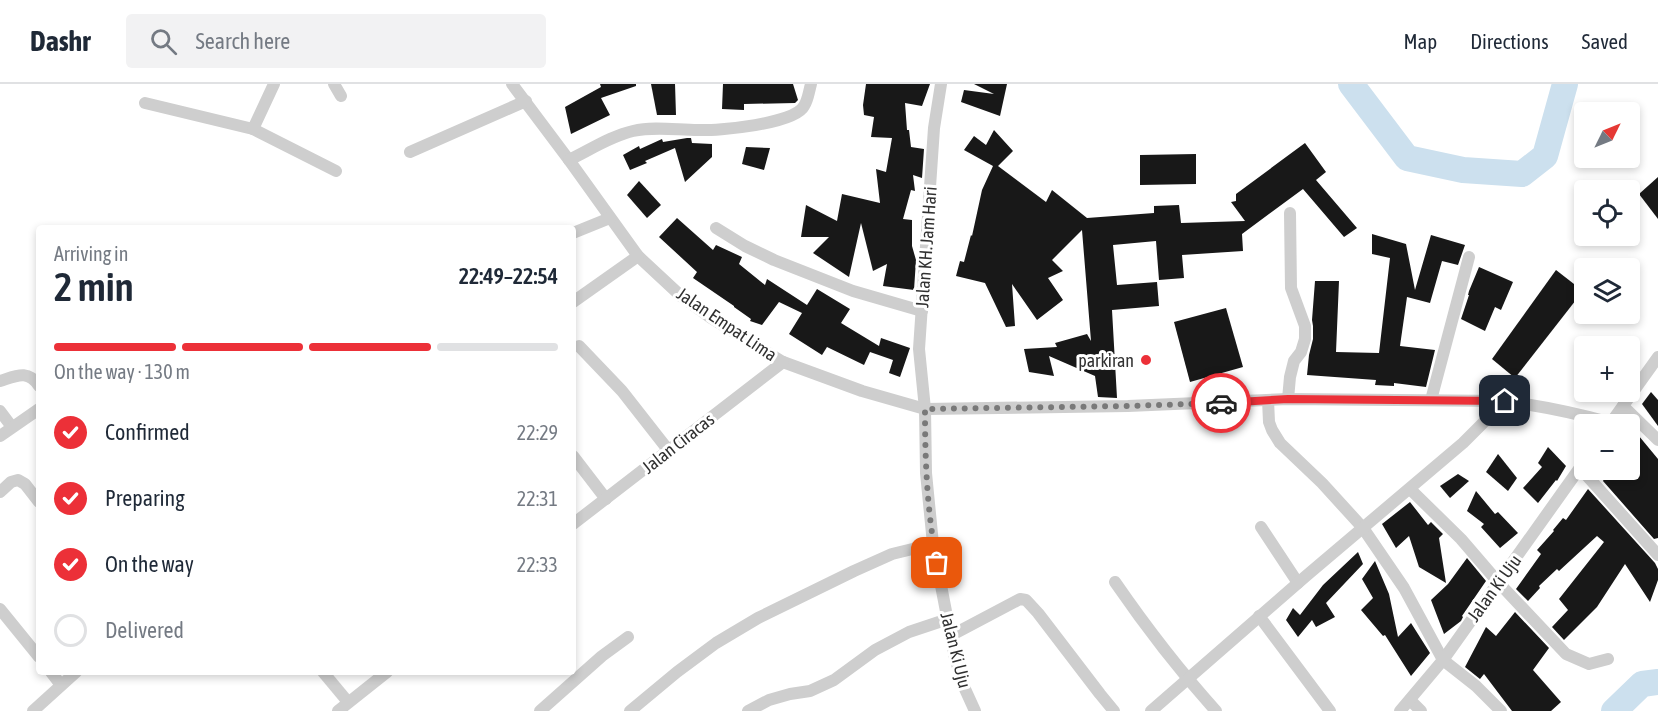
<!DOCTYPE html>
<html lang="en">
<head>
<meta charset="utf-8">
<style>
  body { margin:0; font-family:"Asap Condensed",sans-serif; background:#f2f2f3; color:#1f2937; height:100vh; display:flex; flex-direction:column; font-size:22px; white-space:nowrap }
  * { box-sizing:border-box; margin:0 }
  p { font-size:20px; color:#747a83 }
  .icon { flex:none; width:33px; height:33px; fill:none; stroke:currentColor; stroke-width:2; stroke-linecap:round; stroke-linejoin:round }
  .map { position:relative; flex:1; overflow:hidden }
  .details { position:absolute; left:36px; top:141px; width:540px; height:450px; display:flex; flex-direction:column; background:#fff; border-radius:6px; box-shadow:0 3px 9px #0003 }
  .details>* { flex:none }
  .needle { width:39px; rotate:47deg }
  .buttons { position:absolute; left:1574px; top:18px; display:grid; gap:12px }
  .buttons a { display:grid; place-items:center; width:66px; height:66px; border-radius:6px; background:#fff; box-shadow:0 3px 9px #0003; font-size:30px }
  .pin { position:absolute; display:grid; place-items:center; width:51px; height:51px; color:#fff; margin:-26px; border-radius:12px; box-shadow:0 3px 9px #0006 }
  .courier { position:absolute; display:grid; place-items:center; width:60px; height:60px; margin:-30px; border:4px solid #ec3038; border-radius:50%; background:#fff; color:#222; box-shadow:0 2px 8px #0007 }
  .summary em { font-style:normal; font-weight:600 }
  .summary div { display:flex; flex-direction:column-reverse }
  .summary { display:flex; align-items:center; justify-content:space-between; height:102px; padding:0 18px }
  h1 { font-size:39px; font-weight:600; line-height:45px }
  .bar { display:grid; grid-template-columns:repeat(4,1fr); gap:9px 6px; align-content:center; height:72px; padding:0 18px }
  .bar i { height:8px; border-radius:4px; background:#e0e1e3 }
  .bar .current { background:#ec3038 }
  .bar p { grid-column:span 4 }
  ol { padding:0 18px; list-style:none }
  li { display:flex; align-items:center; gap:18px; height:66px }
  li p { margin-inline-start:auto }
  li .icon { padding:6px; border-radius:50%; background:#ec3038; color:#fff; stroke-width:4 }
  li:last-child { color:#747a83 }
  li i { width:33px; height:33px; border:3px solid #e0e1e3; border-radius:50% }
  header { display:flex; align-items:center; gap:36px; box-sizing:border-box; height:84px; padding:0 30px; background:#fff; border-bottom:2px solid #e0e1e3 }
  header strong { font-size:28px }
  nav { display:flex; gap:33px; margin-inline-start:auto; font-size:21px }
  .search { width:420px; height:54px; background:#f2f2f3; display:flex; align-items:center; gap:15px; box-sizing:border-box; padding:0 21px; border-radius:6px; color:#747a83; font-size:22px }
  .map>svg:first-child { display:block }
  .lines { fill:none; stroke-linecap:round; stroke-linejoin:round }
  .river { stroke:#cce0ee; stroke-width:26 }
  .building { fill:#181818 }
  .street { stroke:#cecece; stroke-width:12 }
  .done { stroke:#797979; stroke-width:6; stroke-dasharray:0 10.8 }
  .route { stroke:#ec3038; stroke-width:8 }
  .poi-dot { fill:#ec3038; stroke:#fff; stroke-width:2 }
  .labels { text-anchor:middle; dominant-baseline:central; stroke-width:6; stroke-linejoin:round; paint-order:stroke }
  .street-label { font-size:18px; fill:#313131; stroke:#fff }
  .poi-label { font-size:18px; fill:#313131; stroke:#fff; text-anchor:end }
</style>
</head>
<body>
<header>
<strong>Dashr</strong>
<div class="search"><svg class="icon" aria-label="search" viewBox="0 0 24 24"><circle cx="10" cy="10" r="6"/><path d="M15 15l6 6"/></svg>Search here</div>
<nav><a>Map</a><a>Directions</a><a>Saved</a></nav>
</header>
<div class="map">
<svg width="1658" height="627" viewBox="0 0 1658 627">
  <rect width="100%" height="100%" fill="#fff"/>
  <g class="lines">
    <g class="river">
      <path d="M1351 0 1407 74 1463 86 1522 90 1545 72 1565 0"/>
      <path d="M1614 627 1642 600 1658 598"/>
    </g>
  </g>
  <g class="building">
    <path d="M600 0H636V2L601 14 610 31 571 50 565 23 601 3Z"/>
    <path d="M651 0H675L676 31H657Z"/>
    <path d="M723 0H793L798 16 795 19 744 20V26L722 25Z"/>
    <path d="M866 0H930L922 22 905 19 907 46H909L911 63 924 65 922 94 913 91 915 107 911 106 903 135 912 136V162L916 176 914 206 883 202 887 180 873 187 861 139 849 193 813 169 829 153H801L806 121 837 137 842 110 880 119 876 85 886 88 892 54 871 53 874 33 864 31 863 21Z"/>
    <path d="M974 0H1007L1000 32 961 18 964 6 994 10Z"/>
    <path d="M994 46 1013 67 998 82 1046 118 1052 106 1087 134 1154 129V122L1179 121 1181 139 1245 137 1231 118 1236 117V110L1305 59 1326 88 1316 96 1357 144 1344 153 1303 105 1242 150 1243 167 1182 171 1184 194 1159 196 1156 157 1113 161 1117 201 1157 198 1159 222 1112 226 1117 314 1098 313 1095 292 1049 272 1054 292 1029 288 1024 265 1057 263 1055 259 1087 250 1091 257 1082 146 1052 176 1063 187 1048 194 1063 216 1037 236 1012 200 1015 242 1006 243 985 199 956 192 960 177 964 178 971 151 972 152 982 106 993 82 964 66 974 52 986 61Z"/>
    <path d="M687 54H691L692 59 712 60V73L685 98 675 64 645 77 647 79 630 86 623 71 639 62 640 65 662 55 663 58Z"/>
    <path d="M746 63 770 64 764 86 742 80Z"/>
    <path d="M1196 70V100L1140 101V71Z"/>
    <path d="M1658 93V135L1639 110Z"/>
    <path d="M639 97 661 121 647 134 627 111Z"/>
    <path d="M677 134 713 166 716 161 742 173 739 180 765 201 767 195 807 221 817 205 850 225 841 239 879 262 881 254 910 264 900 293 889 289 893 276 870 268 864 281 827 263 822 271 789 250 802 229 779 218 762 241 750 237 751 235 734 223V222L693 194 697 188 659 153Z"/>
    <path d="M1372 150 1406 160 1415 206 1431 151 1465 161 1458 181 1442 177 1430 219 1407 213 1400 262 1435 266 1426 303 1394 299V302L1375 301 1376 296 1307 291 1309 271 1313 255V242L1312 236 1315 197H1339L1336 268 1379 269 1390 174 1372 170Z"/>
    <path d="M1479 183 1513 198 1501 226 1495 223 1485 247 1461 235 1469 211H1468L1469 207Z"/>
    <path d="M1556 186 1583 207 1515 294 1492 275Z"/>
    <path d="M1226 224 1243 283 1190 298 1174 238Z"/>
    <path d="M1651 308 1658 316V342L1642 320Z"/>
    <path d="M1629 340 1658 375V454L1654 455 1603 397 1608 386H1638L1629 371Z"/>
    <path d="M1548 363 1566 382 1557 397 1556 396 1538 419 1523 404 1542 383 1538 379Z"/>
    <path d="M1498 370 1517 394 1508 407 1486 388Z"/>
    <path d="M1458 390 1469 397 1450 414 1440 402Z"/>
    <path d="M1588 405 1655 479 1658 485V496L1650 518 1625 480 1597 523 1564 556 1552 543 1568 526 1559 515 1604 458 1597 452 1559 487 1557 485 1539 502 1540 504 1528 517 1516 505 1541 470 1537 466 1554 447 1553 446 1563 434 1566 436Z"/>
    <path d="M1476 407 1495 430 1498 428 1518 449 1500 464 1481 443 1484 440 1467 427Z"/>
    <path d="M1410 418 1428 441 1431 438 1443 450 1439 454 1446 499 1419 483 1409 452 1396 464 1382 440Z"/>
    <path d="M1358 468 1363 480 1326 519 1335 533 1316 543 1312 536 1298 553 1286 536 1293 524 1300 531 1323 501Z"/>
    <path d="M1467 474 1486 497 1462 532 1463 533 1461 537 1444 550 1431 516 1448 500Z"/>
    <path d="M1375 477 1389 510 1398 553 1411 539 1430 569 1411 592 1385 551 1383 552 1361 526 1373 514 1362 495Z"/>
    <path d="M1515 528 1549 564 1533 586 1561 618 1551 627H1512L1484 590 1480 595 1465 583 1486 543 1496 552Z"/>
  </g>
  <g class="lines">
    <g class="street">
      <path d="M334 0 341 12"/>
      <path d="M512 0 569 76 638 172 682 213 711 234 783 278 862 307 925 325 1128 322 1288 315 1505 317C1542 322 1576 329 1612 339"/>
      <path d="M941 0 934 44 919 265 925 325 926 389 933 460 955 574 965 605 975 627"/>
      <path d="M145 19 253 45 336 87"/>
      <path d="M253 45 274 0"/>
      <path d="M410 68 526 17"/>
      <path d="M569 76C590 66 611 52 633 47 654 42 677 46 698 46 718 47 795 40 804 22 808 16 809 7 811 0"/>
      <path d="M716 144 745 162 774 176 853 207 922 227"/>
      <path d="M573 149 610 134"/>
      <path d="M573 218 638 172"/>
      <path d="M579 262 622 307 669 367"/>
      <path d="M0 297C16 292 28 285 39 302"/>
      <path d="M1288 315 1290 293 1294 277 1301 268 1305 255V242L1291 204 1290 129"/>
      <path d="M1268 316 1269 338 1272 346 1280 359 1322 399 1363 444 1404 504 1443 576 1476 602 1501 627"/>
      <path d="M1431 316 1469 173"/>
      <path d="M1623 322 1658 356"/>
      <path d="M0 327 12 343"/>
      <path d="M1610 340 1658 273"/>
      <path d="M0 352 39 325"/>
      <path d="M573 372 606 415"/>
      <path d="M1580 384 1658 471"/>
      <path d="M1410 405 1461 455 1498 498 1566 570 1589 580 1608 575"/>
      <path d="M0 408 11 398 18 396 25 400 39 418"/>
      <path d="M573 440 783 278"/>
      <path d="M1261 443 1298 499"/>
      <path d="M1115 498C1146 543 1179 586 1216 627"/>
      <path d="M0 525 39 573"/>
      <path d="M1259 532 1330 627"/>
      <path d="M950 552 1020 515 1026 516 1038 529 1100 610 1114 627"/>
      <path d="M51 588 61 601"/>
      <path d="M323 588 348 618"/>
      <path d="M1410 616 1421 627"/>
      <path d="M33 627 76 588"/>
      <path d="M338 627 387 588"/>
      <path d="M540 627 602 572 628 553"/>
      <path d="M630 627 677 588 716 559 758 534 854 487 892 470 933 460"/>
      <path d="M748 627 769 616 790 610 810 607 834 596 875 566 909 548 948 535"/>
      <path d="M1151 627 1306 492 1463 359 1505 317"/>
      <path d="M1400 627 1443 576 1584 378"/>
    </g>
  </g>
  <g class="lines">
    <path class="done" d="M937 479C927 428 925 377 925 325L1128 322 1221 319"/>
    <path class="route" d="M1221 319 1288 315 1505 317"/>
  </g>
  <circle class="poi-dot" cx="1146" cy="276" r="6"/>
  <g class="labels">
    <g class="street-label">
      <text transform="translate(926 163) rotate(-86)">Jalan KH. Jam Hari</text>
      <text transform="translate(727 240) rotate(34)">Jalan Empat Lima</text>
      <text transform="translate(678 359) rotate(-38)">Jalan Ciracas</text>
      <text transform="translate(1494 504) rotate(-54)">Jalan Ki Uju</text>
      <text transform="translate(956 566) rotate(76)">Jalan Ki Uju</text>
    </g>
    <g class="poi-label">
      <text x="1134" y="276">parkiran</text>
    </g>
  </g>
</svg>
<div class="buttons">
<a><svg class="needle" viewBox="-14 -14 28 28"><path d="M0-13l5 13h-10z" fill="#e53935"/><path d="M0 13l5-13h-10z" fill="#747a83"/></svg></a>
<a><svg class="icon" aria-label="locate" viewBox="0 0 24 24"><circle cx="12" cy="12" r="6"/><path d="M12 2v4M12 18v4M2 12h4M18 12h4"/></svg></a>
<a><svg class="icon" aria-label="layers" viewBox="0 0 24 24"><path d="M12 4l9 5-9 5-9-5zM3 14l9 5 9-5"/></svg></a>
<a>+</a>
<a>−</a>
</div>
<div class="pin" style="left:937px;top:479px;background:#ea580c"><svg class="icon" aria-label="bag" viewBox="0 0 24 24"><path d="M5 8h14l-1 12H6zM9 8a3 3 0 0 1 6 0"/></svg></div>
<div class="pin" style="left:1505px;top:317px;background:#1f2937"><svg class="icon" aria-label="home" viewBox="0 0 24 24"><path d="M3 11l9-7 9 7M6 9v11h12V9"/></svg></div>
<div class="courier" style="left:1221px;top:319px"><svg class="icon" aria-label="car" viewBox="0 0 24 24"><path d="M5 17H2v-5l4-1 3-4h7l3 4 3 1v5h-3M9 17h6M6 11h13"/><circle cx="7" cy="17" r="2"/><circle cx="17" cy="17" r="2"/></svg></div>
<section class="details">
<div class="summary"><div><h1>2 min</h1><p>Arriving in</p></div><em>22:49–22:54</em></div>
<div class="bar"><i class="current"></i><i class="current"></i><i class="current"></i><i></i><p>On the way · 130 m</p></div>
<ol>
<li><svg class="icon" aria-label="check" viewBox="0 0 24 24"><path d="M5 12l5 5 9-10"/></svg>Confirmed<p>22:29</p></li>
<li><svg class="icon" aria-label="check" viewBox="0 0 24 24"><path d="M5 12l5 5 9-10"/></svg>Preparing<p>22:31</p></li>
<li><svg class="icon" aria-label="check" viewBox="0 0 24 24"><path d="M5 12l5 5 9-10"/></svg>On the way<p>22:33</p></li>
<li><i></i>Delivered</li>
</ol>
</section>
</div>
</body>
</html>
